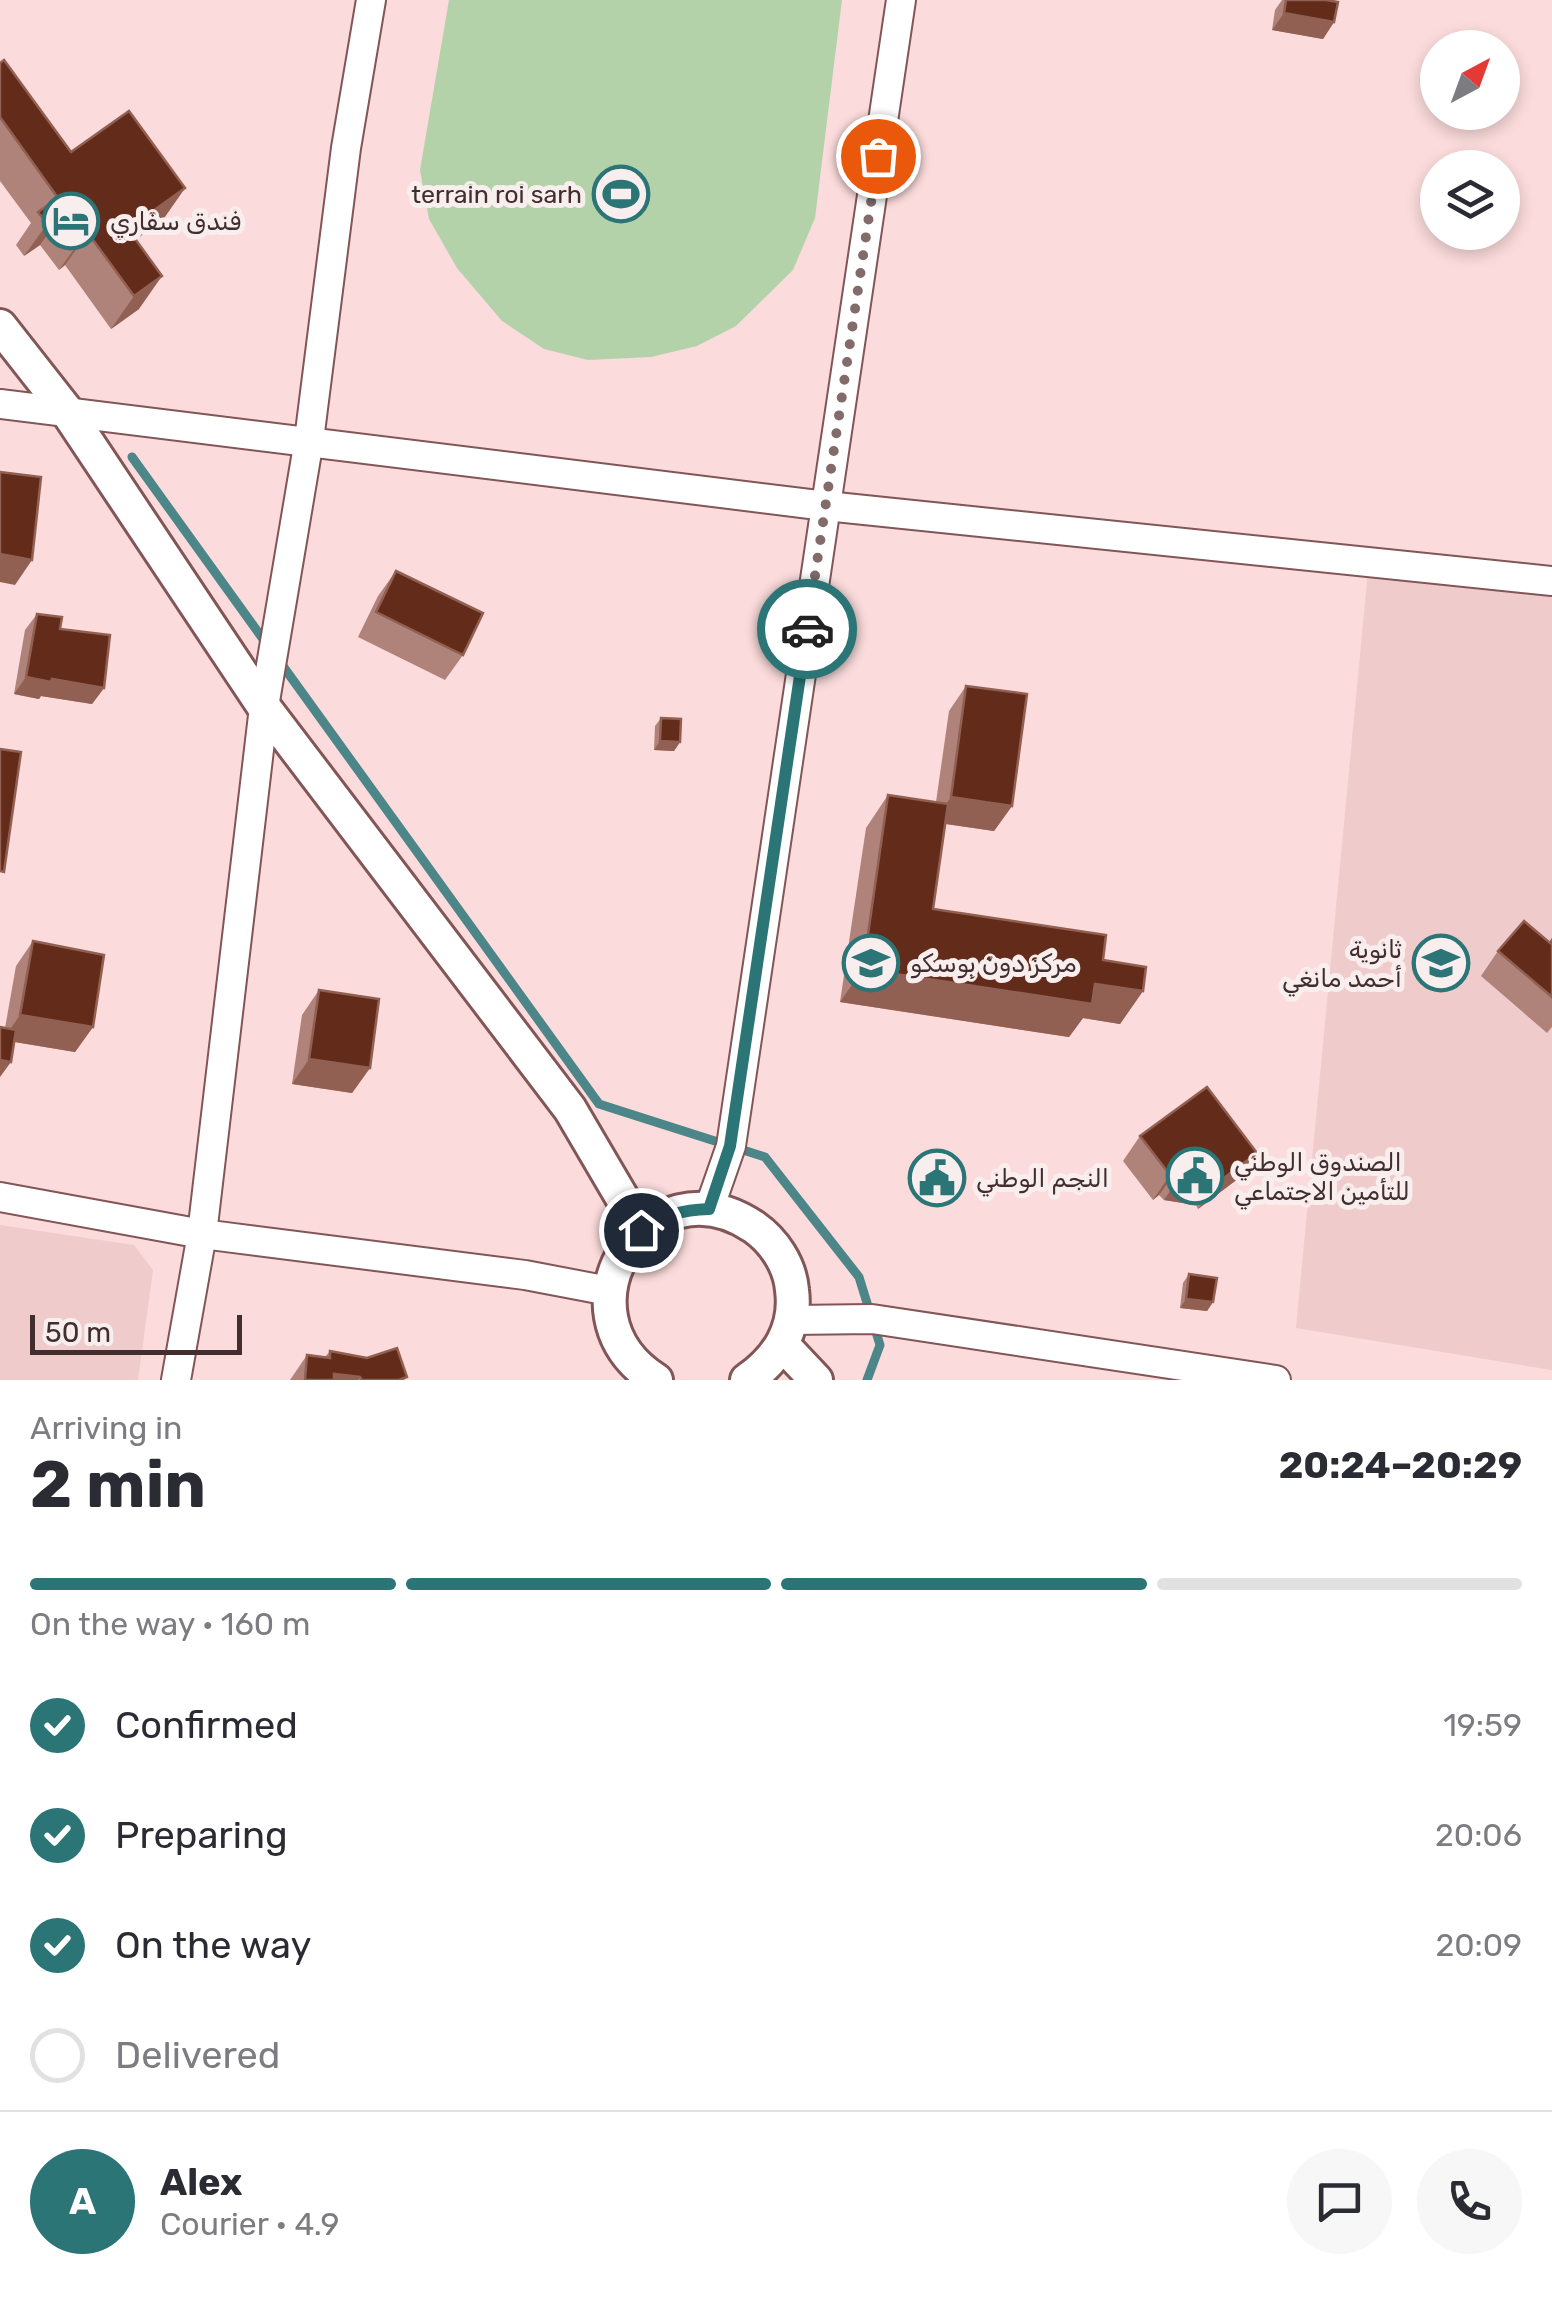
<!DOCTYPE html>
<html lang="en">
<head>
<meta charset="utf-8">
<style>
  body { margin:0; font-family:Rubik,"Noto Naskh Arabic",sans-serif; background:#f7f7f7; color:#2b2b33; height:100vh; display:flex; flex-direction:column; font-size:38px; white-space:nowrap }
  * { box-sizing:border-box; margin:0 }
  p { font-size:32px; color:#7c7c81 }
  .icon { flex:none; width:55px; height:55px; fill:none; stroke:currentColor; stroke-width:2; stroke-linecap:round; stroke-linejoin:round }
  .map { position:relative; height:1380px; overflow:hidden }
  .details { display:flex; flex-direction:column; background:#fff; flex:1 }
  .details>* { flex:none }
  .needle { width:65px; rotate:41deg }
  .fabs { position:absolute; left:1420px; top:30px; display:grid; gap:20px }
  .fabs a { display:grid; place-items:center; width:100px; height:100px; border-radius:50%; background:#fff; box-shadow:0 5px 15px #0003; font-size:50px }
  .scale { position:absolute; left:30px; bottom:25px; width:212px; box-sizing:border-box; padding-left:10px; border:5px solid #422e2e; border-top:0; font-size:28px; line-height:35px; white-space:nowrap; color:#422e2e; -webkit-text-stroke:8px #f9eeee; paint-order:stroke }
  .pin { position:absolute; display:grid; place-items:center; width:85px; height:85px; color:#fff; margin:-42px; border:5px solid #fff; border-radius:50%; box-shadow:0 2px 10px #0007 }
  .courier { position:absolute; display:grid; place-items:center; width:100px; height:100px; margin:-50px; border:8px solid #2b7577; border-radius:50%; background:#fff; color:#222; box-shadow:0 2px 12px #0007 }
  .headline em { font-style:normal; font-weight:700 }
  .headline div { display:flex; flex-direction:column-reverse }
  .headline { display:flex; align-items:center; justify-content:space-between; height:170px; padding:0 30px }
  h1 { font-size:65px; font-weight:700; line-height:75px }
  .bar { display:grid; grid-template-columns:repeat(4,1fr); gap:15px 10px; align-content:center; height:120px; padding:0 30px }
  .bar i { height:12px; border-radius:8px; background:#e1e1e2 }
  .bar .current { background:#2b7577 }
  .bar p { grid-column:span 4 }
  .line { display:flex; align-items:center; gap:25px; padding:0 30px; border-top:2px solid #e1e1e2 }
  .line div { flex:1 }
  .round { display:grid; place-items:center; flex:none; width:105px; height:105px; border-radius:52px; background:#f7f7f7 }
  ol { padding:0 30px; list-style:none }
  li { display:flex; align-items:center; gap:30px; height:110px }
  li p { margin-inline-start:auto }
  li .icon { padding:10px; border-radius:50%; background:#2b7577; color:#fff; stroke-width:4 }
  li:last-child { color:#7c7c81 }
  li i { width:55px; height:55px; border:5px solid #e1e1e2; border-radius:50% }
  .map>svg:first-child { display:block }
  .built { fill:#f0cbcb }
  .green { fill:#b4d2aa }
  .lines { fill:none; stroke-linecap:round; stroke-linejoin:round }
  .stream { stroke:#4c8688; stroke-width:9 }
  .minor-casing { stroke:#825556; stroke-width:32 }
  .tertiary-casing { stroke:#825556; stroke-width:38 }
  .minor { stroke:#fff; stroke-width:28 }
  .tertiary { stroke:#fff; stroke-width:32 }
  .wall { fill:#af837a }
  .shaded-wall { fill:#916053 }
  .building { fill:#632b19; stroke:#916053; stroke-width:2.5 }
  .done { stroke:#836b6b; stroke-width:10; stroke-dasharray:0 18 }
  .route { stroke:#2b7577; stroke-width:12 }
  .labels { text-anchor:middle; dominant-baseline:central; stroke-width:10; stroke-linejoin:round; paint-order:stroke }
  .poi-label { font-size:25px; fill:#422e2e; stroke:#f9eeee; text-anchor:start }
</style>
</head>
<body>
<div class="map">
<svg width="1552" height="1380" viewBox="0 0 1552 1380">
  <rect width="100%" height="100%" fill="#fbdbdb"/>
  <g class="built">
    <path d="M1368 571 1552 597V1370L1296 1328Z"/>
    <path d="M0 1225 134 1245 153 1270 138 1380H0Z"/>
  </g>
  <path class="green" d="M449 0H842L815 218 793 270 736 326 697 346 651 357 588 360 544 349 502 321 457 268 429 219 420 170Z"/>
  <g class="lines">
    <g class="stream">
      <path d="M132 457 268 646"/>
      <path d="M280 662 599 1104 765 1157 859 1277 880 1345 867 1380"/>
    </g>
    <g class="minor-casing">
      <g id="minor">
        <path d="M0 404 826 506 1552 581"/>
        <path d="M0 1197 202 1234 525 1275 609 1291"/>
        <path d="M709 1209 731 1146 901 0"/>
        <path d="M792 1320 872 1319 1276 1380"/>
        <path d="M176 1380 202 1234 264 707 309 440 346 148 371 0"/>
      </g>
    </g>
    <g class="tertiary-casing">
      <g id="tertiary">
        <path d="M0 326 66 410 264 707 570 1109 641 1230"/>
        <path d="M783 1345 816 1380"/>
        <path d="M656 1380C548 1311 649 1156 754 1227 774 1241 790 1265 792 1290 797 1328 778 1359 747 1380"/>
      </g>
    </g>
    <use href="#minor" class="minor"/>
    <use href="#tertiary" class="tertiary"/>
  </g>
  <g class="wall">
    <path d="M1282 0H1326L1334 22 1323 39 1272 30 1275 10Z"/>
    <path d="M0 63 71 152 185 188 162 221 135 239 139 309 111 329 65 265 59 270 40 245 24 256 16 245 31 223 0 181Z"/>
    <path d="M396 571 463 655 445 680 358 637 378 596Z"/>
    <path d="M37 614 60 629 104 688 92 704 41 696 39 699 14 694 25 630Z"/>
    <path d="M966 686 1012 806 994 831 945 824 933 909 1103 960 1143 991 1120 1024 1083 1018 1069 1037 840 1002 866 828 888 795 936 802 949 711Z"/>
    <path d="M661 718 680 742 674 751 654 750 655 726Z"/>
    <path d="M1552 940V1027L1547 1033 1481 976 1498 951 1550 943Z"/>
    <path d="M33 941 93 1027 75 1052 14 1042 5 1028 16 966Z"/>
    <path d="M319 990 370 1068 352 1093 292 1084 302 1015Z"/>
    <path d="M1140 1136 1239 1178 1198 1209 1194 1201 1189 1204 1164 1200 1159 1195 1153 1200 1123 1161Z"/>
    <path d="M1189 1274 1213 1302 1207 1311 1180 1308 1183 1283Z"/>
    <path d="M330 1351 407 1377 404 1380H290L307 1355 325 1357Z"/>
  </g>
  <g class="shaded-wall">
    <path d="M1284 13 1334 22 1323 39 1272 30Z"/>
    <path d="M185 188 162 221 105 261 128 229Z"/>
    <path d="M63 212 40 245 24 256 47 224Z"/>
    <path d="M88 233 65 265 59 270 82 238Z"/>
    <path d="M162 276 139 309 111 329 134 296Z"/>
    <path d="M0 554 32 560 15 585 0 582Z"/>
    <path d="M26 677 52 679 104 688 92 704 41 696 39 699 14 694Z"/>
    <path d="M660 741 680 742 674 751 654 750Z"/>
    <path d="M951 797 1012 806 994 831 933 822Z"/>
    <path d="M863 969 1095 984 1143 991 1120 1024 1083 1018 1069 1037 840 1002Z"/>
    <path d="M20 1015 93 1027 75 1052 3 1040Z"/>
    <path d="M309 1059 370 1068 352 1093 292 1084Z"/>
    <path d="M0 1060 11 1062 0 1077Z"/>
    <path d="M1257 1153 1239 1178 1198 1209 1216 1184Z"/>
    <path d="M1177 1170 1159 1195 1153 1200 1170 1175Z"/>
    <path d="M1181 1175 1212 1176 1194 1201 1189 1204 1164 1200Z"/>
    <path d="M1186 1299 1213 1302 1207 1311 1180 1308Z"/>
    <path d="M334 1374 360 1377 358 1380H330Z"/>
  </g>
  <g class="building">
    <path d="M1286 0H1326L1338 2 1334 22 1284 13Z"/>
    <path d="M4 60 71 152 129 111 185 188 128 229 162 276 134 296 88 233 82 238 63 212 47 224 38 212 58 198 0 117V63Z"/>
    <path d="M0 472 41 477 32 560 0 554Z"/>
    <path d="M396 571 483 613 463 655 376 612Z"/>
    <path d="M37 614 62 617 60 629 110 635 104 688 52 679 51 682 26 677Z"/>
    <path d="M966 686 1027 694 1012 806 951 797Z"/>
    <path d="M661 718 681 719 680 742 660 741Z"/>
    <path d="M0 749 21 752 4 872 0 871Z"/>
    <path d="M888 795 948 804 933 909 1106 935 1103 960 1146 967 1143 991 1095 984 1092 1004 863 969Z"/>
    <path d="M1524 921 1550 943 1552 940V997L1498 951Z"/>
    <path d="M33 941 104 955 93 1027 20 1015Z"/>
    <path d="M319 990 379 999 370 1068 309 1059Z"/>
    <path d="M0 1027 16 1030 11 1062 0 1060Z"/>
    <path d="M1207 1087 1257 1153 1216 1184 1212 1176 1206 1179 1181 1175 1177 1170 1170 1175 1140 1136Z"/>
    <path d="M1189 1274 1217 1278 1213 1302 1186 1299Z"/>
    <path d="M397 1348 407 1377 399 1380H362L360 1377 334 1374V1380H305L307 1355 330 1358V1351L367 1358Z"/>
  </g>
  <g class="lines">
    <path class="done" d="M807 629 878 156"/>
    <path class="route" d="M641 1230C664 1215 682 1210 709 1209L730 1146 807 629"/>
  </g>
  <defs>
    <g id="stadium-ring" transform="scale(2.875)"><circle r="9.5" fill="#f9eeee" stroke="#2b7577" stroke-width="1.5"/><path d="M0-5a6.5 5 0 1 0 0 10a6.5 5 0 1 0 0-10ZM-3.5-1.8h7v3.6h-7Z" fill="#2b7577"/></g>
    <g id="hotel-ring" transform="scale(2.875)"><circle r="9.5" fill="#f9eeee" stroke="#2b7577" stroke-width="1.5"/><path d="M-6-4.5h1.5V1H6V5H4.5V3h-9V5H-6ZM-4 0a1.8 1.8 0 1 1 3.6 0ZM.5 0V-2.5h3Q6-2.5 6 0Z" fill="#2b7577"/></g>
    <g id="school-ring" transform="scale(2.875)"><circle r="9.5" fill="#f9eeee" stroke="#2b7577" stroke-width="1.5"/><path d="M0-5L7-2L0 1L-7-2ZM-4 1L0 2.5L4 1V4Q0 6-4 4Z" fill="#2b7577"/></g>
    <g id="civic-ring" transform="scale(2.875)"><circle r="9.5" fill="#f9eeee" stroke="#2b7577" stroke-width="1.5"/><path d="M-.6-6.5H3V-4.5H.6V-3L4-1V1h2V6H-6V1h2V-1L-.6-3ZM-1.2 2.5V6h2.4V2.5Z" fill="#2b7577"/></g>
  </defs>
  <g fill-rule="evenodd">
    <use href="#stadium-ring" x="621" y="194"/>
    <use href="#hotel-ring" x="71" y="221"/>
    <use href="#school-ring" x="871" y="963"/>
    <use href="#school-ring" x="1441" y="963"/>
    <use href="#civic-ring" x="1195" y="1176"/>
    <use href="#civic-ring" x="937" y="1178"/>
  </g>
  <g class="labels">
    <g class="poi-label">
      <text x="582" y="194" text-anchor="end">terrain roi sarh</text>
      <text x="110" y="221">فندق سفاري</text>
      <text x="1402" y="949" text-anchor="end">ثانوية<tspan x="1402" dy="29">أحمد مانغي</tspan></text>
      <text x="910" y="963">مركز دون بوسكو</text>
      <text x="1234" y="1162">الصندوق الوطني<tspan x="1234" dy="29">للتأمين الاجتماعي</tspan></text>
      <text x="976" y="1178">النجم الوطني</text>
    </g>
  </g>
</svg>
<div class="fabs">
<a><svg class="needle" viewBox="-14 -14 28 28"><path d="M0-13l5 13h-10z" fill="#e53935"/><path d="M0 13l5-13h-10z" fill="#7c7c81"/></svg></a>
<a><svg class="icon" aria-label="layers" viewBox="0 0 24 24"><path d="M12 4l9 5-9 5-9-5zM3 14l9 5 9-5"/></svg></a>
</div>
<div class="scale">50 m</div>
<div class="pin" style="left:878px;top:156px;background:#ea580c"><svg class="icon" aria-label="bag" viewBox="0 0 24 24"><path d="M5 8h14l-1 12H6zM9 8a3 3 0 0 1 6 0"/></svg></div>
<div class="pin" style="left:641px;top:1230px;background:#1f2937"><svg class="icon" aria-label="home" viewBox="0 0 24 24"><path d="M3 11l9-7 9 7M6 9v11h12V9"/></svg></div>
<div class="courier" style="left:807px;top:629px"><svg class="icon" aria-label="car" viewBox="0 0 24 24"><path d="M5 17H2v-5l4-1 3-4h7l3 4 3 1v5h-3M9 17h6M6 11h13"/><circle cx="7" cy="17" r="2"/><circle cx="17" cy="17" r="2"/></svg></div>
</div>
<section class="details">
<div class="headline"><div><h1>2 min</h1><p>Arriving in</p></div><em>20:24–20:29</em></div>
<div class="bar"><i class="current"></i><i class="current"></i><i class="current"></i><i></i><p>On the way · 160 m</p></div>
<ol>
<li><svg class="icon" aria-label="check" viewBox="0 0 24 24"><path d="M5 12l5 5 9-10"/></svg>Confirmed<p>19:59</p></li>
<li><svg class="icon" aria-label="check" viewBox="0 0 24 24"><path d="M5 12l5 5 9-10"/></svg>Preparing<p>20:06</p></li>
<li><svg class="icon" aria-label="check" viewBox="0 0 24 24"><path d="M5 12l5 5 9-10"/></svg>On the way<p>20:09</p></li>
<li><i></i>Delivered</li>
</ol>
<div class="line" style="height:180px"><b class="round" style="background:#2b7577;color:#fff">A</b><div><b>Alex</b><p>Courier · 4.9</p></div><a class="round"><svg class="icon" aria-label="chat" viewBox="0 0 24 24"><path d="M4 5h16v11H9l-5 4z"/></svg></a><a class="round"><svg class="icon" aria-label="phone" viewBox="0 0 24 24"><path d="M5 4h4l2 5-3 2q2 4 5 5l2-3 5 2v4C11 20 4 13 5 4z"/></svg></a></div>
</section>
</body>
</html>
